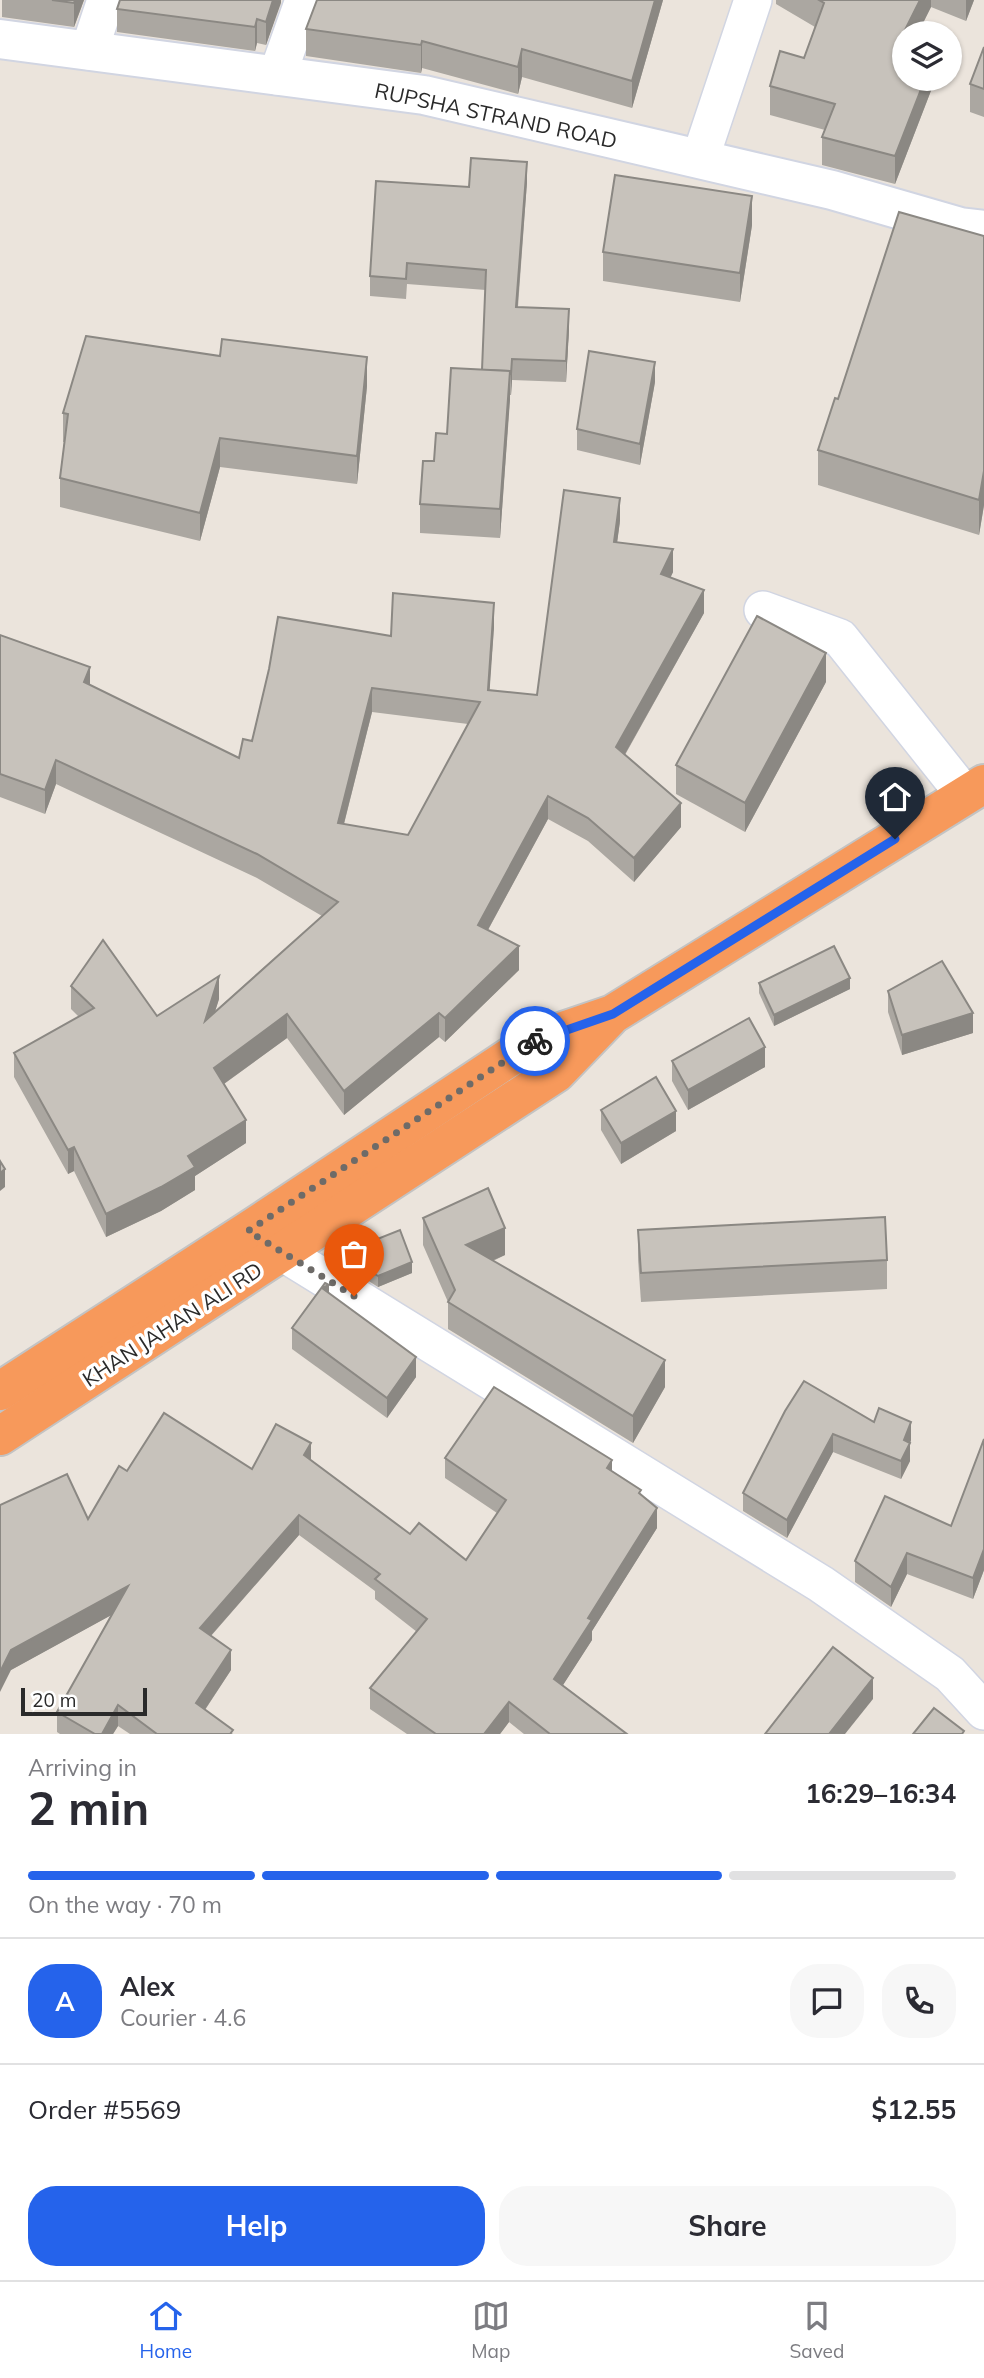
<!DOCTYPE html>
<html lang="en">
<head>
<meta charset="utf-8">
<style>
  body { margin:0; font-family:Mulish,sans-serif; background:#f7f7f7; color:#2b2b33; height:100vh; display:flex; flex-direction:column; font-size:26px; white-space:nowrap }
  * { box-sizing:border-box; margin:0 }
  p { font-size:23px; color:#7c7c81 }
  .icon { flex:none; width:38px; height:38px; fill:none; stroke:currentColor; stroke-width:2; stroke-linecap:round; stroke-linejoin:round }
  .map { position:relative; height:1734px; overflow:hidden }
  .panel { display:flex; flex-direction:column; background:#fff; flex:1 }
  .panel>* { flex:none }
  .buttons { position:absolute; left:892px; top:21px; display:grid; gap:14px }
  .buttons a { display:grid; place-items:center; width:70px; height:70px; border-radius:50%; background:#fff; box-shadow:0 2px 5px #0004; font-size:35px }
  .scale { position:absolute; left:21px; bottom:18px; width:126px; box-sizing:border-box; padding-left:7px; border:4px solid #2a2a2a; border-top:0; font-size:19px; line-height:24px; white-space:nowrap; color:#2a2a2a; -webkit-text-stroke:5px #fff; paint-order:stroke }
  .pin { position:absolute; display:grid; place-items:center; width:60px; height:60px; color:#fff; margin:-72px -30px; border-radius:50% 50% 50% 0; rotate:-45deg; box-shadow:0 0 7px #0007 }
  .pin .icon { rotate:45deg }
  .courier { position:absolute; display:grid; place-items:center; width:70px; height:70px; margin:-35px; border:5px solid #2563eb; border-radius:50%; background:#fff; color:#222; box-shadow:0 2px 9px #0007 }
  .head em { font-style:normal; font-weight:700 }
  .head div { display:flex; flex-direction:column-reverse }
  .head { display:flex; align-items:center; justify-content:space-between; height:119px; padding:0 28px }
  h1 { font-size:46px; font-weight:700; line-height:52px }
  .bar { display:grid; grid-template-columns:repeat(4,1fr); gap:10px 7px; align-content:center; height:84px; padding:0 28px }
  .bar i { height:9px; border-radius:5px; background:#e1e1e2 }
  .bar .active { background:#2563eb }
  .bar p { grid-column:span 4 }
  .line { display:flex; align-items:center; gap:18px; padding:0 28px; border-top:2px solid #e1e1e2 }
  .line div { flex:1 }
  .round { display:grid; place-items:center; flex:none; width:74px; height:74px; border-radius:28px; background:#f7f7f7 }
  .action { display:flex; gap:14px; margin-top:auto; padding:14px 28px }
  .action a { flex:1; height:80px; border-radius:28px; background:#2563eb; color:#fff; font-size:28px; font-weight:700; line-height:80px; text-align:center }
  .action a+a { background:#f7f7f7; color:#2b2b33 }
  .tabs { display:flex; justify-content:space-around; align-items:center; height:98px; border-top:2px solid #e1e1e2; background:#fff; font-size:19px; color:#7c7c81 }
  .tabs a { display:grid; justify-items:center; gap:4px }
  .tabs .active { color:#2563eb }
  .map>svg:first-child { display:block }
  .lines { fill:none; stroke-linecap:round; stroke-linejoin:round }
  .street-casing { stroke:#d1d5e2; stroke-width:40 }
  .secondary-casing { stroke:#d1d5e2; stroke-width:42 }
  .highway-casing { stroke:#c3c3c3; stroke-width:42 }
  .street { stroke:#fff; stroke-width:37 }
  .secondary { stroke:#fff; stroke-width:38 }
  .highway { stroke:#f7995b; stroke-width:38 }
  .wall { fill:#aba7a1; fill-rule:evenodd }
  .shaded-wall { fill:#8b8883 }
  .building { fill:#c7c2bb; stroke:#8b8883; stroke-width:2; fill-rule:evenodd }
  .done { stroke:#6e6b68; stroke-width:7; stroke-dasharray:0 12.6 }
  .route { stroke:#2563eb; stroke-width:9 }
  .labels { text-anchor:middle; dominant-baseline:central; stroke-width:7; stroke-linejoin:round; paint-order:stroke }
  .street-label { font-size:21px; fill:#2a2a2a; stroke:#fff }
</style>
</head>
<body>
<div class="map">
<svg width="984" height="1734" viewBox="0 0 984 1734">
  <rect width="100%" height="100%" fill="#ebe4dc"/>
  <g class="lines">
    <g class="street-casing">
      <g id="street">
        <path d="M89 51 106 0"/>
        <path d="M277 76 304 0"/>
        <path d="M700 159 753 0"/>
        <path d="M763 610 840 638 965 795"/>
        <path d="M256 1236 821 1584 950 1674 984 1711"/>
      </g>
    </g>
    <g class="secondary-casing">
      <path id="secondary" d="M0 39 424 95 832 190 960 227 984 230"/>
    </g>
    <g class="highway-casing">
      <g id="highway">
        <path d="M0 1391 248 1231 534 1041 613 1014 984 784"/>
        <path d="M0 1436 556 1073 609 1018"/>
      </g>
    </g>
    <use href="#street" class="street"/>
    <use href="#secondary" class="secondary"/>
    <use href="#highway" class="highway"/>
  </g>
  <g class="wall">
    <path d="M2 0H84L74 27 2 17Z"/>
    <path d="M281 0 266 45 257 43 255 51 117 32V9Z"/>
    <path d="M317 0H663L632 108 522 77 518 94 422 68 421 73 306 56V29Z"/>
    <path d="M776 0H974L966 21 931 7 918 33H905V79H932V88L895 184 822 165V137L825 130 770 115V86L804 58 815 27 776 4Z"/>
    <path d="M984 47V117L970 112V84Z"/>
    <path d="M527 182 518 307 569 329 566 382 512 380 511 395H510L500 538 420 533V504L434 461 447 434 482 370 486 290 407 284 406 299 370 296V276L469 187Z"/>
    <path d="M752 225 740 302 603 281V252Z"/>
    <path d="M984 236V505L979 535 818 485V450L838 399Z"/>
    <path d="M655 382 640 465 577 450V429Z"/>
    <path d="M367 386 357 484 220 467 200 541 60 507V478L64 442H63V413Z"/>
    <path d="M620 521 617 542 673 572 670 578 704 613 625 755 681 827 634 882 588 841 548 819 488 930 519 970 445 1042 439 1037 344 1115 287 1038 224 1084 246 1143 195 1176V1190L161 1211 106 1237 74 1171 68 1174 14 1077V1053L79 1017 71 1009V986L157 1016 219 999 215 1011 322 916 257 878 56 784 45 814 0 797V635L90 685 239 758 252 741 391 636 494 627 489 691 537 695ZM372 712 468 724 408 835 344 824Z"/>
    <path d="M826 682 745 832 676 794V765Z"/>
    <path d="M759 983 850 989 774 1026 759 993Z"/>
    <path d="M888 991 973 1033 902 1055 888 1012Z"/>
    <path d="M672 1061 765 1067 688 1110 672 1081Z"/>
    <path d="M601 1110 676 1131 621 1164 601 1130Z"/>
    <path d="M423 1218 505 1255 493 1261 665 1387 633 1443 448 1329V1302L423 1245Z"/>
    <path d="M638 1230 887 1260V1289L641 1302 638 1259Z"/>
    <path d="M347 1251 412 1273 378 1287 350 1269 347 1262Z"/>
    <path d="M329 1294 416 1377 387 1418 292 1349V1328Z"/>
    <path d="M804 1381 874 1422 911 1440 910 1443V1461L901 1479 833 1452 787 1538 743 1511V1493Z"/>
    <path d="M984 1439V1570L973 1599 907 1574 891 1607 855 1582V1561L951 1526Z"/>
    <path d="M445 1458 612 1471 641 1495 657 1528 592 1631V1640L563 1685 627 1734H524L509 1722 500 1734H407L370 1709V1688L417 1632 375 1599V1591L299 1535 211 1636 231 1670 205 1710 233 1734H130L118 1726 113 1734H60L57 1732V1712L111 1615 11 1670 0 1505 88 1519 127 1471 252 1469 311 1460 410 1534 466 1560 497 1513 445 1478Z"/>
  </g>
  <g class="shaded-wall">
    <path d="M75 0H84L74 27V3Z"/>
    <path d="M273 0H281V3L266 45V22Z"/>
    <path d="M655 0H663L632 108V81Z"/>
    <path d="M920 0H931V7L918 33H905V59L897 46Z"/>
    <path d="M966 0H974L966 21Z"/>
    <path d="M257 19V43L255 51V27Z"/>
    <path d="M422 41V68L421 73V45Z"/>
    <path d="M522 49V77L518 94V67Z"/>
    <path d="M925 79H932V88L895 184V156Z"/>
    <path d="M527 162V182L516 327V307Z"/>
    <path d="M752 196V225L740 302V273Z"/>
    <path d="M569 309V329L566 382V361Z"/>
    <path d="M367 357V386L357 484V456Z"/>
    <path d="M512 359V380L511 395V374Z"/>
    <path d="M655 362V382L640 465V444Z"/>
    <path d="M510 371V400L500 538V509Z"/>
    <path d="M220 438V467L200 541V513Z"/>
    <path d="M984 471V505L979 535V500Z"/>
    <path d="M620 498V521L614 566V542Z"/>
    <path d="M673 549V572L661 598V574Z"/>
    <path d="M704 590V613L616 770V747Z"/>
    <path d="M494 603V627L488 714V690Z"/>
    <path d="M826 653V682L745 832V803Z"/>
    <path d="M90 667V691L84 682Z"/>
    <path d="M372 688V712L338 847V823Z"/>
    <path d="M56 760V784L45 814V790Z"/>
    <path d="M548 796V819L478 948V925Z"/>
    <path d="M681 803V827L634 882V858Z"/>
    <path d="M519 946V970L445 1042V1018Z"/>
    <path d="M219 976V999L205 1044V1021Z"/>
    <path d="M850 978V989L774 1026V1015Z"/>
    <path d="M439 1013V1037L344 1115V1091Z"/>
    <path d="M973 1013V1033L902 1055V1035Z"/>
    <path d="M287 1014V1038L214 1091V1068Z"/>
    <path d="M765 1047V1067L688 1110V1090Z"/>
    <path d="M676 1111V1131L621 1164V1143Z"/>
    <path d="M246 1120V1143L195 1176V1190L161 1211 106 1237V1214L188 1156Z"/>
    <path d="M74 1147V1171L68 1174V1150Z"/>
    <path d="M5 1169V1187L0 1191V1173Z"/>
    <path d="M505 1228V1255L466 1272V1245Z"/>
    <path d="M412 1262V1273L378 1287V1276Z"/>
    <path d="M329 1285V1306L322 1288Z"/>
    <path d="M416 1357V1377L387 1418V1398Z"/>
    <path d="M665 1360V1387L633 1443V1416Z"/>
    <path d="M911 1422V1440L909 1446 910 1443V1461L901 1479V1461L904 1440Z"/>
    <path d="M833 1434V1452L787 1538V1520Z"/>
    <path d="M311 1443V1463L304 1455Z"/>
    <path d="M612 1460V1480L607 1468Z"/>
    <path d="M657 1508V1528L592 1631V1640L554 1699V1679L588 1618Z"/>
    <path d="M299 1515V1535L200 1648V1628Z"/>
    <path d="M984 1549V1570L973 1599V1578Z"/>
    <path d="M907 1553V1574L891 1607V1587Z"/>
    <path d="M128 1586V1606L11 1670 0 1692V1672L11 1650Z"/>
    <path d="M231 1650V1670L196 1723V1703Z"/>
    <path d="M873 1678V1699L845 1734H829Z"/>
    <path d="M509 1702V1722L500 1734H484Z"/>
    <path d="M118 1705V1726L113 1734H102Z"/>
  </g>
  <g class="building">
    <path d="M52 0H75L74 3Z"/>
    <path d="M120 0H273L266 22 257 19 255 27 117 9Z"/>
    <path d="M317 0H655L632 81 522 49 518 67 422 41 421 45 306 29Z"/>
    <path d="M819 0H920L897 46 905 49V79H925L895 156 822 137 835 104 770 86 780 51 804 58 824 3Z"/>
    <path d="M984 47V89L970 84Z"/>
    <path d="M471 158 527 162 516 307 569 309 566 361 512 359 511 374H509L510 371 482 370 486 270 407 263 406 279 370 276 376 181 469 187Z"/>
    <path d="M615 175 752 196 740 273 603 252Z"/>
    <path d="M899 212 984 236V471L979 500 818 450 835 398 838 399Z"/>
    <path d="M86 336 220 356 222 339 367 357 357 456 220 438 200 513 60 478 68 414 63 413Z"/>
    <path d="M589 351 655 362 640 444 577 429Z"/>
    <path d="M451 368 510 371 500 509 420 504 423 461H434L436 433 447 434Z"/>
    <path d="M564 490 620 498 614 542 673 549 661 574 704 590 616 747 681 803 634 858 588 818 548 796 478 925 519 946 445 1018 439 1013 344 1091 287 1014 214 1068 246 1120 188 1156 195 1167 161 1187 106 1214 74 1147 68 1150 14 1053 94 1008 71 986 103 940 157 1016 219 976 205 1021 338 902 257 854 56 760 45 790 0 774V635L90 667 84 682 239 758 243 739 252 741 269 669 278 617 391 636 393 593 494 603 488 690 537 695ZM372 688 480 702 408 835 338 823Z"/>
    <path d="M757 616 826 653 745 803 676 765Z"/>
    <path d="M834 946 850 978 774 1015 759 983Z"/>
    <path d="M942 961 973 1013 902 1035 888 991Z"/>
    <path d="M749 1018 765 1047 688 1090 672 1061Z"/>
    <path d="M656 1077 676 1111 621 1143 601 1110Z"/>
    <path d="M0 1161 5 1169 0 1173Z"/>
    <path d="M488 1188 505 1228 466 1245 665 1360 633 1416 448 1302 455 1290 423 1218Z"/>
    <path d="M885 1217 887 1260 641 1273 638 1230Z"/>
    <path d="M400 1230 412 1262 378 1276 350 1259 347 1251Z"/>
    <path d="M325 1283 329 1285 322 1288 416 1357 387 1398 292 1328Z"/>
    <path d="M804 1381 874 1422 879 1408 911 1422 904 1440 910 1443 901 1461 833 1434 787 1520 743 1493 785 1411Z"/>
    <path d="M494 1387 612 1460 607 1468 641 1490 639 1493 657 1508 588 1618 592 1620 554 1679 627 1734H550L509 1702 484 1734H436L370 1688 427 1619 375 1579 380 1574 299 1515 200 1628 231 1650 196 1703 233 1730 230 1734H157L118 1705 102 1734H95L57 1712 128 1586 11 1650 0 1672V1505L67 1474 88 1519 119 1466 127 1471 164 1413 252 1469 276 1424 311 1443 304 1455 410 1534 419 1523 466 1560 506 1500 445 1458Z"/>
    <path d="M984 1439V1549L973 1578 907 1553 891 1587 855 1561 885 1496 951 1526Z"/>
    <path d="M833 1647 873 1678 829 1734H765Z"/>
    <path d="M934 1708 964 1731 962 1734H913Z"/>
  </g>
  <g class="lines">
    <path class="done" d="M354 1296 248 1231 535 1041"/>
    <path class="route" d="M535 1041 613 1014 895 839"/>
  </g>
  <g class="labels">
    <g class="street-label">
      <text transform="translate(496 115) rotate(12)">RUPSHA STRAND ROAD</text>
      <text transform="translate(172 1324) rotate(-33)">KHAN JAHAN ALI RD</text>
    </g>
  </g>
</svg>
<div class="buttons">
<a><svg class="icon" aria-label="layers" viewBox="0 0 24 24"><path d="M12 4l9 5-9 5-9-5zM3 14l9 5 9-5"/></svg></a>
</div>
<div class="scale">20 m</div>
<div class="pin" style="left:354px;top:1296px;background:#ea580c"><svg class="icon" aria-label="bag" viewBox="0 0 24 24"><path d="M5 8h14l-1 12H6zM9 8a3 3 0 0 1 6 0"/></svg></div>
<div class="pin" style="left:895px;top:839px;background:#1f2937"><svg class="icon" aria-label="home" viewBox="0 0 24 24"><path d="M3 11l9-7 9 7M6 9v11h12V9"/></svg></div>
<div class="courier" style="left:535px;top:1041px"><svg class="icon" aria-label="bike" viewBox="0 0 24 24"><circle cx="6" cy="16" r="4"/><circle cx="18" cy="16" r="4"/><path d="M6 16l4-8h5l3 8M10 8l3 8H6M13 5h3"/></svg></div>
</div>
<section class="panel">
<div class="head"><div><h1>2 min</h1><p>Arriving in</p></div><em>16:29–16:34</em></div>
<div class="bar"><i class="active"></i><i class="active"></i><i class="active"></i><i></i><p>On the way · 70 m</p></div>
<div class="line" style="height:126px"><b class="round" style="background:#2563eb;color:#fff">A</b><div><b>Alex</b><p>Courier · 4.6</p></div><a class="round"><svg class="icon" aria-label="chat" viewBox="0 0 24 24"><path d="M4 5h16v11H9l-5 4z"/></svg></a><a class="round"><svg class="icon" aria-label="phone" viewBox="0 0 24 24"><path d="M5 4h4l2 5-3 2q2 4 5 5l2-3 5 2v4C11 20 4 13 5 4z"/></svg></a></div>
<div class="line" style="height:91px"><div>Order #5569</div><b>$12.55</b></div>
<div class="action"><a>Help</a><a>Share</a></div>
</section>
<nav class="tabs">
<a class="active"><svg class="icon" aria-label="home" viewBox="0 0 24 24"><path d="M3 11l9-7 9 7M6 9v11h12V9"/></svg>Home</a>
<a><svg class="icon" aria-label="map" viewBox="0 0 24 24"><path d="M3 6l6-2 6 2 6-2v14l-6 2-6-2-6 2zM9 4v14M15 6v14"/></svg>Map</a>
<a><svg class="icon" aria-label="saved" viewBox="0 0 24 24"><path d="M7 4h10v16l-5-4-5 4z"/></svg>Saved</a>
</nav>
</body>
</html>
